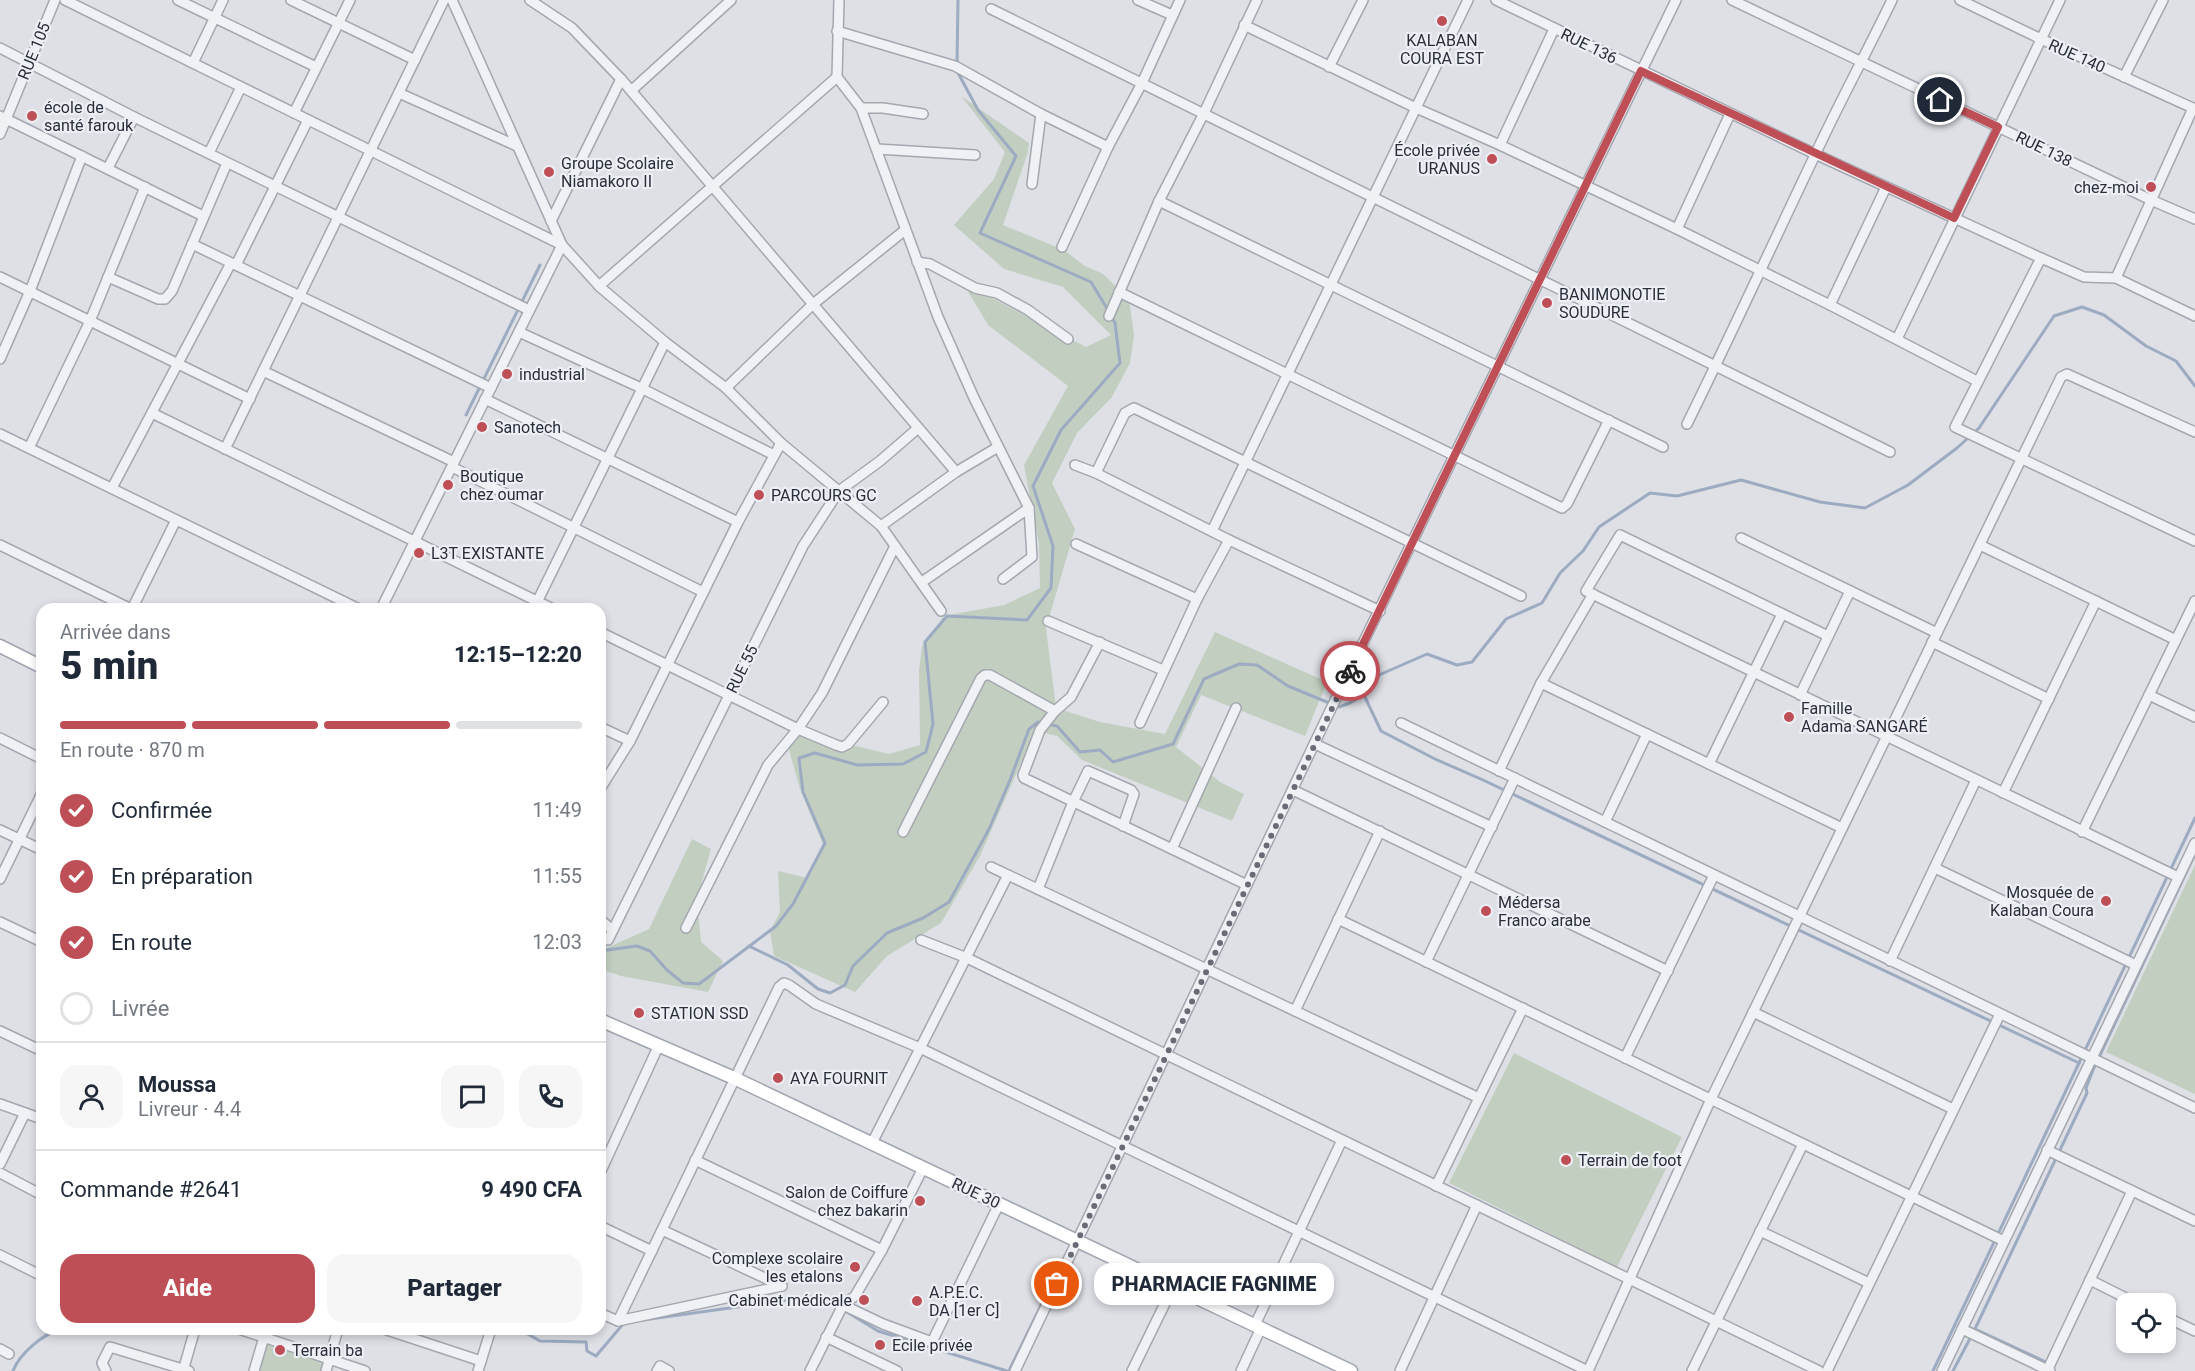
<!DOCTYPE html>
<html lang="fr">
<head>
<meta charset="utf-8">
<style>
  body { margin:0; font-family:Roboto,sans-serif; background:#f6f6f7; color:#1f2937; height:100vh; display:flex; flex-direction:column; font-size:22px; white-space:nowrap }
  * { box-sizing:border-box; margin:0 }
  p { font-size:20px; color:#747a83 }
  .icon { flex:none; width:33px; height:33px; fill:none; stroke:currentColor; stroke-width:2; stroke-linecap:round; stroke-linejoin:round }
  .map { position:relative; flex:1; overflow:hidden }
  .sheet { position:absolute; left:36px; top:603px; width:570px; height:732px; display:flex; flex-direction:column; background:#fff; border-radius:18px; box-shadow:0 3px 9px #0003 }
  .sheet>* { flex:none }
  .fabs { position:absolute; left:2116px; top:1293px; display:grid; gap:12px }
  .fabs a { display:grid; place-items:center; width:60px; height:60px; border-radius:12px; background:#fff; box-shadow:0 3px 9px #0003; font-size:30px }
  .pin { position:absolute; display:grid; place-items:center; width:51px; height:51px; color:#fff; margin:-26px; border:3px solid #fff; border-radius:50%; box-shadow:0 2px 6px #0007 }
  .courier { position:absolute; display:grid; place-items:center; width:60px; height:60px; margin:-30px; border:4px solid #bf4f56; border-radius:50%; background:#fff; color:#222; box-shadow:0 2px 8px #0007 }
  .bubble { position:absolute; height:42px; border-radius:18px; background:#fff; box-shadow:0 3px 9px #0003; font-size:20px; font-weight:800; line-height:42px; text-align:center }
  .head em { font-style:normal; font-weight:800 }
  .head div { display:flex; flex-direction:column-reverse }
  .head { display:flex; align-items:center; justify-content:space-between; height:102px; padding:0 24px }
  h1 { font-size:39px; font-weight:800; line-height:45px }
  .bar { display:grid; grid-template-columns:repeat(4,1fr); gap:9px 6px; align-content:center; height:72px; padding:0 24px }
  .bar i { height:8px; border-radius:4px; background:#e0e1e3 }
  .bar .active { background:#bf4f56 }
  .bar p { grid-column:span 4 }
  .line { display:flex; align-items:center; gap:15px; padding:0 24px; border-top:2px solid #e0e1e3 }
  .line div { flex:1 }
  .round { display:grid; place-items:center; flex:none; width:63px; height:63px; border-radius:18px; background:#f6f6f7 }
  ol { padding:0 24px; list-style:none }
  li { display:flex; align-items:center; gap:18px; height:66px }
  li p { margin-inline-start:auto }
  li .icon { padding:6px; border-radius:50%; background:#bf4f56; color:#fff; stroke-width:4 }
  li:last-child { color:#747a83 }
  li i { width:33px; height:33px; border:3px solid #e0e1e3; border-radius:50% }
  .primary-button { display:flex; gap:12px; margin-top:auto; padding:12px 24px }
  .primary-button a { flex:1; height:69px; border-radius:18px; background:#bf4f56; color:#fff; font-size:24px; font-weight:800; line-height:69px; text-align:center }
  .primary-button a+a { background:#f6f6f7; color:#1f2937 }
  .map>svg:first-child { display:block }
  .green { fill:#c2cfc0 }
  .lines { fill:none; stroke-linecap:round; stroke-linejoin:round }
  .stream { stroke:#9cabc2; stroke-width:3 }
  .minor-casing { stroke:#a4a7af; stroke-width:12 }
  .major-casing { stroke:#9fa4b0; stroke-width:15 }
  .minor { stroke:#f0f1f5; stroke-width:9 }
  .major { stroke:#fff; stroke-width:12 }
  .done { stroke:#686c77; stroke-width:6; stroke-dasharray:0 10.8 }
  .route { stroke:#bf4f56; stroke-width:8 }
  .poi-dot { fill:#bf4f56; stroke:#edeff4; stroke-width:2 }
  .labels { text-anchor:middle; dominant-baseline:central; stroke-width:4.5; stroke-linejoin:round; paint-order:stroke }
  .poi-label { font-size:16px; fill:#292e3b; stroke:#edeff4; text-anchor:start }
  .street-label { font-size:16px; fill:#292e3b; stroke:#edeff4 }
</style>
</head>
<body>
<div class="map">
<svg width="2195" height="1371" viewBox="0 0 2195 1371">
  <rect width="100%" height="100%" fill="#dee0e6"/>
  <g class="green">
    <path d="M961 96 1029 143 1028 152 1003 225 1064 250 1085 266 1103 274 1129 299 1134 335 1130 363 1112 397 1077 433 1052 483 1075 529 1046 628 1056 708 1100 722 1165 734 1215 632 1327 682 1305 736 1201 695 1176 747 1220 782 1244 794 1232 821 1082 760 1057 736 1035 731 980 856 941 923 887 956 855 992 774 956 770 931 780 912 778 871 808 878 824 847 800 789 788 746 806 730 843 743 889 754 920 745 919 671 922 646 944 616 1004 605 1040 588 1039 544 1024 465 1068 386 988 325 963 283 1086 347 1111 335 1063 287 1004 269 954 225 994 179 1005 152Z"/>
    <path d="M692 839 711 849 697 899 701 942 723 961 708 992 621 976 600 969V951L649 929Z"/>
    <path d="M2195 865V1094L2106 1052Z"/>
    <path d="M1514 1053 1682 1137 1617 1267 1449 1183Z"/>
    <path d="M267 1341 327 1359 323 1371H257Z"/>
  </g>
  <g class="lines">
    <g class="stream">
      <path d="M957 64 958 0"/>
      <path d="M957 71 978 110 1016 156 980 233 1091 282 1108 310"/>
      <path d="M466 415 540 265"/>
      <path d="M1364 695 1381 731 1435 759 1483 780 2079 1063 1933 1371"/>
      <path d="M749 946 788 965 818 989 830 993 845 985 853 966 887 933 923 918 949 902 989 829 1010 780 1029 729 1038 722 1057 726 1080 752 1100 750 1113 762 1173 744 1204 679 1239 664 1257 665 1288 686 1339 707 1350 703 1364 694 1374 685 1379 675 1427 654 1457 665 1472 662 1506 619 1542 603 1560 573 1583 551 1599 527 1650 493 1677 496 1741 480 1820 502 1865 508 1908 485 1957 448 1979 428 2054 316 2082 307 2104 315 2146 346 2176 361 2195 386"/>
      <path d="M600 951 637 946 650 951 667 970 683 983 699 984 776 926 793 904 825 843 803 792 799 758 815 753 857 765 903 764 926 752 933 724 925 642 947 616 1027 620 1051 588 1053 546 1033 486 1061 430 1120 363 1115 323 1111 316"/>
      <path d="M2079 1063 2195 818"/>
      <path d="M847 1312 878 1331 1007 1371"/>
      <path d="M643 1320 817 1296 836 1305"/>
      <path d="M519 1329 540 1341 586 1342 587 1351 596 1356 624 1323"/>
      <path d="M1975 1329 2044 1361 2039 1371"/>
      <path d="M13 1371C20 1353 43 1334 61 1329"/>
      <path d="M1009 1371 1063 1260"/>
      <path d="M1953 1371 1975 1329 2087 1093 2086 1088 2093 1070 2195 854"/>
    </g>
    <g class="minor-casing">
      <g id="minor">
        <path d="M65 0 562 245"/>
        <path d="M178 0 316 67"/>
        <path d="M291 0 415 60"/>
        <path d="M452 0 562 245 600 287 665 342 726 388 781 443 881 526 941 611"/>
        <path d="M530 0 572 28 621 79 956 472"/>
        <path d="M839 0 837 77 861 108 938 317 974 398 1029 508 1032 557 1003 579"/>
        <path d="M1138 0 1172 15"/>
        <path d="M1496 0 1815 154 2041 258 2084 277 2116 278 2195 316"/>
        <path d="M1732 0 2151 200 2195 219"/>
        <path d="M1960 0 2041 39 2195 109"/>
        <path d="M991 9 1890 452"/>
        <path d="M1244 25 1416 108 1500 145 1677 229 1830 305 1977 381"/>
        <path d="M837 31 955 66 1041 114 1108 147"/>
        <path d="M0 48 134 117 529 310"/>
        <path d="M193 63 223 0"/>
        <path d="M1329 67 1363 0"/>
        <path d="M2124 77 2163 0"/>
        <path d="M632 90 731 0"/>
        <path d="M399 93 517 146"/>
        <path d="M861 108H883L923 114"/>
        <path d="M294 113 350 0"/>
        <path d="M0 116 203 216"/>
        <path d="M0 134 55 0"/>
        <path d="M1500 145 1554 29"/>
        <path d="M877 149 975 155"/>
        <path d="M209 153 241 87"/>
        <path d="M108 168 134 117"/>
        <path d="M1032 184 1041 114"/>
        <path d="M1159 201 1663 447"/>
        <path d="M551 221 621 79"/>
        <path d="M1677 229 1730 114"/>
        <path d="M192 244 491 388"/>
        <path d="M1062 247 1108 147 1142 83 1180 0"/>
        <path d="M2041 258 1955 427 2195 541"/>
        <path d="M917 262 930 264 975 288 997 293 1028 310 1068 339"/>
        <path d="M236 265 308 120"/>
        <path d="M0 277 250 399"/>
        <path d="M108 277 158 299H165L172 291 227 163"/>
        <path d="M2116 278 2193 108"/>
        <path d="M599 286 837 77"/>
        <path d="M1119 292 1562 508 1567 504 1609 420"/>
        <path d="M1830 305 1886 187"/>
        <path d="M1109 316 1159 201 1204 113 1257 0"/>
        <path d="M519 332 641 388 774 455"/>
        <path d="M1897 339 2060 0"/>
        <path d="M0 359 30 291 82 156"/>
        <path d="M263 371 454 462"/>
        <path d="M726 388 812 305 905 230"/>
        <path d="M485 399 738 522"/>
        <path d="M152 413 553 609"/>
        <path d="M1687 424C1731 335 1772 245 1815 155 1839 103 1867 52 1892 0"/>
        <path d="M0 434 359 609"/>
        <path d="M29 448 90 321 145 187"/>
        <path d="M225 449 444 0"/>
        <path d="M1075 465 1096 473 1125 413 1134 408 1521 596"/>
        <path d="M452 467 703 592"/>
        <path d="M1096 473 1229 540 1380 611"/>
        <path d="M112 488 231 263"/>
        <path d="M881 526 956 472 998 447"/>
        <path d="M1212 531 1468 0"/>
        <path d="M1741 538 1937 633"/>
        <path d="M1076 544 1197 599"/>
        <path d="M0 545 131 609"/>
        <path d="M1980 545 2176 640"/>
        <path d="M922 582 1029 508"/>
        <path d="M537 602 665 342"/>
        <path d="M132 609 176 520"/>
        <path d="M381 609 562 245"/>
        <path d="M1048 621 1163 670"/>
        <path d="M600 632 798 729 836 745 842 747 848 744 883 702"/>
        <path d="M1828 636 1620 535 1586 591 2178 877"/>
        <path d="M1100 642 1071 697 1055 711 1040 730 1023 775 1024 778 1247 885"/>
        <path d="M1932 642 2049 699"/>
        <path d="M1541 683 1842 828"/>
        <path d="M1800 695 1850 591"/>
        <path d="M2149 695 2195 717"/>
        <path d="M1140 723 1197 599 1229 540"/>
        <path d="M1401 723 2195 1108"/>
        <path d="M600 727 630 741"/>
        <path d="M0 738 42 759"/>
        <path d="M1315 744 1492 827"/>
        <path d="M1709 764 1782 614"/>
        <path d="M1499 771 1541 683 1593 594"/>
        <path d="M600 789 630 741 738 522 781 443"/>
        <path d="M1293 790 1668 971"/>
        <path d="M2003 793 2096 601"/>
        <path d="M1605 822 1647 734"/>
        <path d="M0 830 42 850"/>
        <path d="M903 832 981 678 985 675H990L1055 711"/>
        <path d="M2082 832 2195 601"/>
        <path d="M1172 849 1236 708"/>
        <path d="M991 867 1479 1098"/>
        <path d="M1935 868 2136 965"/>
        <path d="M0 879 42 793"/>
        <path d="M1038 889 1073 802 1088 771 1131 790 1134 794 1123 826"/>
        <path d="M600 919 612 930"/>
        <path d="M1338 919 2004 1241"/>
        <path d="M0 922 42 942"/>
        <path d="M686 928 768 765 798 729 822 693 895 546"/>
        <path d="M608 940 803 546 839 491 880 461 917 429"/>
        <path d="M921 940 967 958 1819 1371"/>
        <path d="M1890 961 1976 780"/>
        <path d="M1426 962 1515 778"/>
        <path d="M1295 1011 1380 831"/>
        <path d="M1753 1012 1953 1109"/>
        <path d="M0 1031 42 1051"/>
        <path d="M1625 1058 1714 875"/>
        <path d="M0 1104 42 1119"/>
        <path d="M872 1143 1008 875"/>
        <path d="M2047 1150 2195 1221"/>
        <path d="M695 1160 882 1250"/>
        <path d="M0 1164 25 1113"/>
        <path d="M0 1173 42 1195"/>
        <path d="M600 1173 658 1047"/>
        <path d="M1436 1186 1523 1008"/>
        <path d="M600 1226 652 1251"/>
        <path d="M662 1230 782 1286"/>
        <path d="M1760 1231 1869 1283"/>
        <path d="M0 1255 42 1276"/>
        <path d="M2090 1280 2138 1304"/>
        <path d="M843 1305 883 1324 929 1341 933 1340 999 1204"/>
        <path d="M600 1313 618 1321 782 1286"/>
        <path d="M2166 1317 2195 1331"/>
        <path d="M618 1321 779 987 784 983 789 985 816 1004 920 1048 1588 1371 1711 1099 2061 377 2067 374 2195 432"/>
        <path d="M1255 1325 1342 1140"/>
        <path d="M239 1329 365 1371"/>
        <path d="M384 1329 481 1361"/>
        <path d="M1962 1329 2050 1371"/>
        <path d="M826 1337 897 1371"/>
        <path d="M0 1349 9 1354"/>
        <path d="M106 1371 102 1363 110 1347 189 1371"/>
        <path d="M183 1371 195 1329"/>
        <path d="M254 1371 264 1337"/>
        <path d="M326 1371 338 1329"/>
        <path d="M478 1371 491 1329"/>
        <path d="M657 1371 660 1366 669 1371"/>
        <path d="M810 1371 843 1305 855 1296 882 1250 923 1168"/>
        <path d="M1015 1371 1327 717 1676 0"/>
        <path d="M1132 1371 1173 1287"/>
        <path d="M1241 1371 1261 1328"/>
        <path d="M1400 1371 1477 1205"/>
        <path d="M1692 1371 1803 1144"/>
        <path d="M1827 1371 2000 1014"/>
        <path d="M1942 1371 2195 843"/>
        <path d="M2047 1371 2132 1191"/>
      </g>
    </g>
    <g class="major-casing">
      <g id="major">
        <path d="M0 646 42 667"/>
        <path d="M600 1020 734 1078 1351 1371"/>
      </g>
    </g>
    <use href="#minor" class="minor"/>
    <use href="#major" class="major"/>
  </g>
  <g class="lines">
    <path class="done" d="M1057 1284 1350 671"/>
    <path class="route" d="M1350 671 1641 71 1954 218 1998 127 1940 100"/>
  </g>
  <g class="poi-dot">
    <circle cx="1442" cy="21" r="6"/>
    <circle cx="32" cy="116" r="6"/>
    <circle cx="1492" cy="159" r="6"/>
    <circle cx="549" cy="172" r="6"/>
    <circle cx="2151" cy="187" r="6"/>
    <circle cx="1547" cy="303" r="6"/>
    <circle cx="507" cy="374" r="6"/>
    <circle cx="482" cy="427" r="6"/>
    <circle cx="448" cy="485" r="6"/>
    <circle cx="759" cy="495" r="6"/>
    <circle cx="419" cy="553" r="6"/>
    <circle cx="1789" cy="717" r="6"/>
    <circle cx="2106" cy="901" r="6"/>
    <circle cx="1486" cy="911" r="6"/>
    <circle cx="639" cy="1013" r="6"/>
    <circle cx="778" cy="1078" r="6"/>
    <circle cx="1566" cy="1160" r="6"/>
    <circle cx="920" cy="1201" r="6"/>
    <circle cx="855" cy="1267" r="6"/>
    <circle cx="864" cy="1300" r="6"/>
    <circle cx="917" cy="1301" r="6"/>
    <circle cx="880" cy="1345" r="6"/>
    <circle cx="280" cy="1350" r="6"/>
  </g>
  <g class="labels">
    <g class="poi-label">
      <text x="1442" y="40" text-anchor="middle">KALABAN<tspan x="1442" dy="18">COURA EST</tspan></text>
      <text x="44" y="107">école de<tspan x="44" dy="18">santé farouk</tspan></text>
      <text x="1480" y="150" text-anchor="end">École privée<tspan x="1480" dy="18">URANUS</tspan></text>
      <text x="561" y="163">Groupe Scolaire<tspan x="561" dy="18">Niamakoro II</tspan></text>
      <text x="2139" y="187" text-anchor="end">chez-moi</text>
      <text x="1559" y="294">BANIMONOTIE<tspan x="1559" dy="18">SOUDURE</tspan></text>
      <text x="519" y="374">industrial</text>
      <text x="494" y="427">Sanotech</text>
      <text x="460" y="476">Boutique<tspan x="460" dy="18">chez oumar</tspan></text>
      <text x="771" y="495">PARCOURS GC</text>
      <text x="431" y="553">L3T EXISTANTE</text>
      <text x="1801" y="708">Famille<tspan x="1801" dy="18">Adama SANGARÉ</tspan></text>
      <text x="2094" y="892" text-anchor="end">Mosquée de<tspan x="2094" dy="18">Kalaban Coura</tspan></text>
      <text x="1498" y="902">Médersa<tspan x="1498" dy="18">Franco arabe</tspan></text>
      <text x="651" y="1013">STATION SSD</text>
      <text x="790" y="1078">AYA FOURNIT</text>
      <text x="1578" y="1160">Terrain de foot</text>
      <text x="908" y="1192" text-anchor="end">Salon de Coiffure<tspan x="908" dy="18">chez bakarin</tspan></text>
      <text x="843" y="1258" text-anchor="end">Complexe scolaire<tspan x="843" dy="18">les etalons</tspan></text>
      <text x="929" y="1292">A.P.E.C.<tspan x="929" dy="18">DA [1er C]</tspan></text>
      <text x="852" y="1300" text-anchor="end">Cabinet médicale</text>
      <text x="892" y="1345">Ecile privée</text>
      <text x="292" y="1350">Terrain ba</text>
    </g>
    <g class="street-label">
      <text transform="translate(1589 46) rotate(26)">RUE 136</text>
      <text transform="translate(34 51) rotate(-68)">RUE 105</text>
      <text transform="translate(2077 56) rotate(24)">RUE 140</text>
      <text transform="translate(2044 149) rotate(26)">RUE 138</text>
      <text transform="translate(742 669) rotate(-64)">RUE 55</text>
      <text transform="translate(976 1193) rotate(25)">RUE 30</text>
    </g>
  </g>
</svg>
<div class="fabs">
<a><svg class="icon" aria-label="locate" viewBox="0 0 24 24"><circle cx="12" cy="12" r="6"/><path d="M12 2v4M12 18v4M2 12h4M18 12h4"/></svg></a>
</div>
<div class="pin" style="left:1057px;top:1284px;background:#ea580c"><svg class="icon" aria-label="bag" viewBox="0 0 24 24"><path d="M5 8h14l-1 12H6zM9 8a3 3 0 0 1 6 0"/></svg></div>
<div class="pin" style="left:1940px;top:100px;background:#1f2937"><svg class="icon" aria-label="home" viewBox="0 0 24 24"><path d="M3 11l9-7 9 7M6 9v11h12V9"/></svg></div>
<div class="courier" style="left:1350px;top:671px"><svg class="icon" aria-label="bike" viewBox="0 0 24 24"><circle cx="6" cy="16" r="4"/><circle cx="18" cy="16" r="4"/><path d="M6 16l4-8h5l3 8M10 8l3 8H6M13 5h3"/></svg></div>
<div class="bubble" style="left:1094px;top:1263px;width:240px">PHARMACIE FAGNIME</div>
<section class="sheet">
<div class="head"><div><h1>5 min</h1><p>Arrivée dans</p></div><em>12:15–12:20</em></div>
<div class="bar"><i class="active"></i><i class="active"></i><i class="active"></i><i></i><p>En route · 870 m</p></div>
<ol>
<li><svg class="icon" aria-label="check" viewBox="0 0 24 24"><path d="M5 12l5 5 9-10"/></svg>Confirmée<p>11:49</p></li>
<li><svg class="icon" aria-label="check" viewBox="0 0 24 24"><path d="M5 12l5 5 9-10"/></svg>En préparation<p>11:55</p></li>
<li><svg class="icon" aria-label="check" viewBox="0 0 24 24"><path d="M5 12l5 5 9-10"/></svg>En route<p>12:03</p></li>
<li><i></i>Livrée</li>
</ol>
<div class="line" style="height:108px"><a class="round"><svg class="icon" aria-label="person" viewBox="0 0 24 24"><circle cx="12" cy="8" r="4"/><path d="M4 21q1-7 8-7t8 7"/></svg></a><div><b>Moussa</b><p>Livreur · 4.4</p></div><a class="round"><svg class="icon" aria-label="chat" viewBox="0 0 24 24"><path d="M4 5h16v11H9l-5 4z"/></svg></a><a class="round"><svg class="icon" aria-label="phone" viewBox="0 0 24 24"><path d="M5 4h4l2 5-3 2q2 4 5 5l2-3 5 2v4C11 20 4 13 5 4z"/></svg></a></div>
<div class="line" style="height:78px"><div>Commande #2641</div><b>9 490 CFA</b></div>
<div class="primary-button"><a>Aide</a><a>Partager</a></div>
</section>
</div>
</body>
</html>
